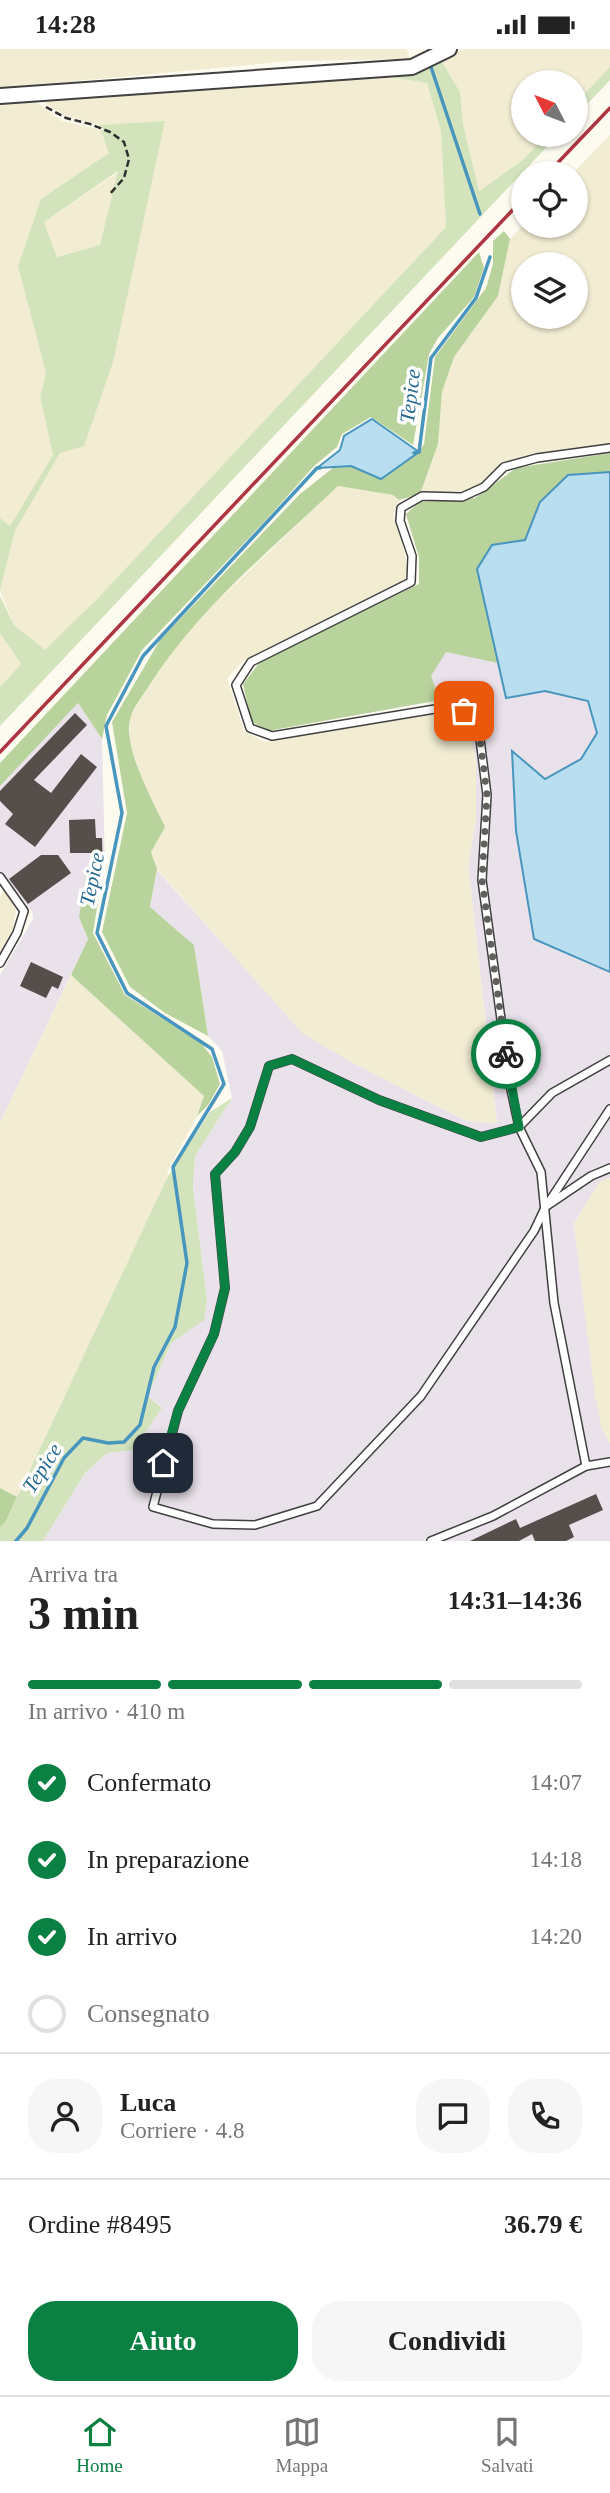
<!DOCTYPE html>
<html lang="it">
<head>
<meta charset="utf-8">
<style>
  body { margin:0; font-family:"Times New Roman",serif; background:#f6f6f6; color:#222; height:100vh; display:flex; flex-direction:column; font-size:26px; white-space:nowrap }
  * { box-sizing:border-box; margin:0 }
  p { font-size:23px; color:#767676 }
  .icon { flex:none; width:38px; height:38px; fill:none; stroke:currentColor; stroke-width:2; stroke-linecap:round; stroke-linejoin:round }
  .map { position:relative; height:1492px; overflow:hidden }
  .panel { display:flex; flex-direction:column; background:#fff; flex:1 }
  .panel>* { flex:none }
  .needle { width:46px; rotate:312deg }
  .fabs { position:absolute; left:511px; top:21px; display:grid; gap:14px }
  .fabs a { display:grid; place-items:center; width:77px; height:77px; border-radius:50%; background:#fff; box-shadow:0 2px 5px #0004; font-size:35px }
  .pin { position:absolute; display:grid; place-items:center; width:60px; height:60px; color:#fff; margin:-30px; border-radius:14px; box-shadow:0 4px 10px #0006 }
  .courier { position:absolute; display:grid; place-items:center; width:70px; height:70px; margin:-35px; border:5px solid #0b8043; border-radius:50%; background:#fff; color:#222; box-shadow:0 2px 9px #0007 }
  .summary em { font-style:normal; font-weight:700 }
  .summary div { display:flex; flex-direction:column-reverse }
  .summary { display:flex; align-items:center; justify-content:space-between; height:119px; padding:0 28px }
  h1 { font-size:46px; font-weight:700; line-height:52px }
  .bar { display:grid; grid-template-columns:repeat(4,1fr); gap:10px 7px; align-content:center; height:84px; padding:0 28px }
  .bar i { height:9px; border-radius:5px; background:#e0e0e0 }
  .bar .on { background:#0b8043 }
  .bar p { grid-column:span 4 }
  .line { display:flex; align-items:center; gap:18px; padding:0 28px; border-top:2px solid #e0e0e0 }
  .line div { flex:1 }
  .round { display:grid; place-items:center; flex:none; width:74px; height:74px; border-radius:28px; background:#f6f6f6 }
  ol { padding:0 28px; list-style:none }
  li { display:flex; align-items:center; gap:21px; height:77px }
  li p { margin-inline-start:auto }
  li .icon { padding:7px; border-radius:50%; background:#0b8043; color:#fff; stroke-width:4 }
  li:last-child { color:#767676 }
  li i { width:38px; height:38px; border:4px solid #e0e0e0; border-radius:50% }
  .button { display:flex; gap:14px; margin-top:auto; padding:14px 28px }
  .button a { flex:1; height:80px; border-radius:28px; background:#0b8043; color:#fff; font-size:28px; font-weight:700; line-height:80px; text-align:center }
  .button a+a { background:#f6f6f6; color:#222 }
  .status { display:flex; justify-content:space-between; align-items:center; height:49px; padding:0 35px; background:#fff; direction:ltr }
  .status svg { height:19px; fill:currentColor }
  .menu { display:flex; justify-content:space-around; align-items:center; height:98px; border-top:2px solid #e0e0e0; background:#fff; font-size:19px; color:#767676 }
  .menu a { display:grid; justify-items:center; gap:4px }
  .menu .on { color:#0b8043 }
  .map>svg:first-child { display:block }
  .industrial { fill:#eae2eb }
  .farmland { fill:#f1ecd2; fill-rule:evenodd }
  .green { fill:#d3e4bc; fill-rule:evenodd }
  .forest { fill:#b9d39d }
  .water { fill:#b9deef; stroke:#4896be; stroke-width:2 }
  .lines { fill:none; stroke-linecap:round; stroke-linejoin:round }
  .stream { stroke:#4896be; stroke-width:3.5 }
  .building { fill:#554e4b }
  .service-casing { stroke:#404040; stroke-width:10 }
  .minor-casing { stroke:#404040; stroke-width:18 }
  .path { stroke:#2f2f2f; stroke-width:2.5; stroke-dasharray:7 3.5; stroke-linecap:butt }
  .service { stroke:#fff; stroke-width:7 }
  .minor { stroke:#fff; stroke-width:14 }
  .rail { stroke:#ae3441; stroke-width:3.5 }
  .done { stroke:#61605c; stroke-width:7; stroke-dasharray:0 12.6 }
  .route { stroke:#0b8043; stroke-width:9 }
  .labels { text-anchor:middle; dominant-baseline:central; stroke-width:7; stroke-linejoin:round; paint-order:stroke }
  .water-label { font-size:21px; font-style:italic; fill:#246891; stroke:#fff }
</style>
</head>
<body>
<div class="status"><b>14:28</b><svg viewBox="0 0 49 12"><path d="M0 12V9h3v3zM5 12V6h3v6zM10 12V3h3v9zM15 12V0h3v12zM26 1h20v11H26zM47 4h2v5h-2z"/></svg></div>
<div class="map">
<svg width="610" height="1492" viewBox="0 0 610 1492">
  <rect width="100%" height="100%" fill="#fdfaef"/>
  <g class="industrial">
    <path d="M610 404V1129L599 1134 574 1175 602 1380 610 1394V1492H43L85 1424 107 1404 133 1401 162 1358 148 1347 171 1294 203 1271 207 1251 193 1138 195 1107 232 1049 222 1002 208 987 194 896 150 858 157 821 303 984 353 1014 467 1072 497 1074 468 815 476 770V712L454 662 440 651 267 682 243 635 260 613 419 535V508L406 465 420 453 475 449 516 419Z"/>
    <path d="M78 654 102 690 105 817 102 827 86 825 79 868 88 890 0 1074V926L33 870 32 862 0 824V737Z"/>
  </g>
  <g class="farmland">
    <path d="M0 0H406L410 10 290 12 0 39Z"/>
    <path d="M463 0H610V18L576 54V33H523V86H546L524 110 479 142 463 75 460 43 441 11Z"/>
    <path d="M390 28 427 34 441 82 446 178 98 549 45 602 14 576 0 542 15 482 60 404 165 73 99 76 66 67 43 53 46 49 192 37Z"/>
    <path d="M32 50 62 72 101 81 110 104 41 150 18 217 46 324 40 348 53 406 10 478 0 469V53Z"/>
    <path d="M610 86V396L503 416 482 436 468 441 420 445 438 395 442 343 454 308 498 247 510 190 523 176 576 177V124H573ZM523 215H576V268H523Z"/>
    <path d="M120 122 100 196 57 208 44 173Z"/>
    <path d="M338 437 393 446 399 451 393 466 400 483 408 523 405 533 243 612 227 629 244 682 264 693 454 662 469 676 476 712V770L468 815 497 1075 467 1072 353 1014 302 984 157 820 151 803 141 728 130 694V668L168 607 205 564Z"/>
    <path d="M0 584 21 615 0 638Z"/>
    <path d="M5 837 16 863 11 888 0 906V848Z"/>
    <path d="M71 926 204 1047 197 1067 168 1121 167 1129 17 1448 0 1439V1074Z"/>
    <path d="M610 1129V1394L602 1380 595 1346 574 1175 599 1133Z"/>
  </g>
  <g class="green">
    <path d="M441 11 460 43 463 75 479 142 524 110 546 86H558L0 677V638L21 615 0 584V547L14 576 45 601 98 549 446 178 441 82 427 34 390 28Z"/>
    <path d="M610 18V31L576 67V54Z"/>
    <path d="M165 72 113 313 84 397 60 404 15 482 0 542V469L10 477 53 406 40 348 46 324 18 217 41 150 109 104 101 81H104L99 76ZM118 122 100 196 57 208 44 173Z"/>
    <path d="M232 1049 195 1107 193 1138 207 1251 204 1271 171 1294 148 1347 162 1359 133 1401 107 1404 85 1424 43 1492H0V1478L5 1474 167 1129 210 1063Z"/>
  </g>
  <g class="forest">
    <path d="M504 182 510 190 498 247 454 308 442 343 438 395 420 445 399 451 393 446 338 437C271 501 196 561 147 640 142 648 134 658 131 667 121 696 153 752 165 778L151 803 157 820 150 858 194 896 208 987 165 964 130 938 102 883 127 764 112 673 160 591 300 445 334 418 351 417 381 430 419 403 424 395 435 308 486 239 493 215V192Z"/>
    <path d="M479 203 484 219 474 248 438 289 429 305 413 396 371 368 342 385 337 398 314 417 267 470 142 601 107 666 102 690 78 654 0 737V714Z"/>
    <path d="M610 404V423L568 426 540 453 525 491 477 520 498 614 446 603 431 627 440 651 267 682 251 672 243 635 260 613 419 535V508L406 465 420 453 475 449 516 419Z"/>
    <path d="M86 825 102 827 93 884 125 946 201 994 212 1008 220 1035 208 1056 197 1067 204 1047 71 926 88 890 79 868Z"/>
    <path d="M0 1439 17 1448 5 1474 0 1478Z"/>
  </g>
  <g class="water">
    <path d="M372 370 419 403 381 430 351 417 317 419 340 401 344 387Z"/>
    <path d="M610 423V923L534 890 516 782 512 702 545 730 581 710 597 684 588 652 545 642 506 649 477 520 492 496 525 491 540 453 568 426Z"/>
  </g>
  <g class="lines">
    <g class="stream">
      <path d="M430 15 480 165"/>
      <path d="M414 404 419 403 431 309 476 249 490 208"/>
      <path d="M16 1492 27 1479 64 1409 83 1389 108 1394 124 1393 140 1376 154 1318 175 1278 187 1214 173 1118 224 1035 212 1000 127 944 97 884 122 764 106 677 143 607 317 419H320"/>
    </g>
  </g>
  <g class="building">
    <path d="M75 664 87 676 34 731 51 744 81 705 97 718 35 798 5 775 13 765 0 752V742Z"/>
    <path d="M95 770 96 789H102L103 818H93L92 804H70L69 771Z"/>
    <path d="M41 806H58L71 824 28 855 9 830Z"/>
    <path d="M31 913 63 928 58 940 52 937 46 949 20 937Z"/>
    <path d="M596 1445 603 1461 569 1476 574 1488 566 1492H535L532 1485 519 1492H470L516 1470 520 1479Z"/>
  </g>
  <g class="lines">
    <g class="service-casing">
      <g id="service">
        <path d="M0 828 24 862 17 884 0 914"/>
        <path d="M610 1011 552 1044 519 1078 481 1088 379 1051 292 1010 269 1017 250 1078 235 1103 215 1125 225 1239 214 1285 178 1362 153 1458 213 1475 255 1476 317 1457 421 1347 534 1182 545 1159 610 1060"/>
        <path d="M548 1156 591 1127 610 1119"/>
        <path d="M586 1417 554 1254 541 1123 519 1078 510 1036 482 831 487 746 479 682 464 662 447 658 272 687 250 679 236 636 251 613 411 533 412 507 400 472 401 459 422 447 462 448 484 438 504 418 537 409 610 399"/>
        <path d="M431 1492 493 1467 586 1417 610 1413"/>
      </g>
    </g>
    <g class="minor-casing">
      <path id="minor" d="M0 47 412 18 449 0"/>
    </g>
    <path class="path" d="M46 58 66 69 90 75 110 83 124 93 129 110 124 129 109 146"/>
    <use href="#service" class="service"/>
    <use href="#minor" class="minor"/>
    <g class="rail">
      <path d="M548 124 610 59"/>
      <path d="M0 703 523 150"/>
    </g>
  </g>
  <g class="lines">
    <path class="done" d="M464 662 479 682 487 746 482 831 506 1005"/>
    <path class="route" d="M163 1414 178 1362 214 1285 225 1239 215 1125 235 1103 250 1078 269 1017 292 1010 379 1051 481 1088 519 1078 506 1005"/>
  </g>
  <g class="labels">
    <g class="water-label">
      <text transform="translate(410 347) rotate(-83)">Tepice</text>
      <text transform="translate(92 830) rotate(-78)">Tepice</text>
      <text transform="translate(42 1419) rotate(-57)">Tepice</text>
    </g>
  </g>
</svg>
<div class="fabs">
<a><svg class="needle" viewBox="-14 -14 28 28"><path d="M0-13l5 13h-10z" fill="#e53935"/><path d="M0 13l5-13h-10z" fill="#767676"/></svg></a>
<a><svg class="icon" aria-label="locate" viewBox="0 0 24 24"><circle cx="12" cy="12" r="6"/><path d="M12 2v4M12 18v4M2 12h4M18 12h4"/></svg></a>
<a><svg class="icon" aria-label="layers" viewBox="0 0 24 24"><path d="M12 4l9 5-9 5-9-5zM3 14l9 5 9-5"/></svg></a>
</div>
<div class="pin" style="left:464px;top:662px;background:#ea580c"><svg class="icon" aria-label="bag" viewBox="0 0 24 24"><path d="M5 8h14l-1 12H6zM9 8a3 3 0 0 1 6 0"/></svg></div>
<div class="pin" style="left:163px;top:1414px;background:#1f2937"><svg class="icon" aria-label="home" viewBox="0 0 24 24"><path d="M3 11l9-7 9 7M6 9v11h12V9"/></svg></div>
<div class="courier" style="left:506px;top:1005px"><svg class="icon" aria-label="bike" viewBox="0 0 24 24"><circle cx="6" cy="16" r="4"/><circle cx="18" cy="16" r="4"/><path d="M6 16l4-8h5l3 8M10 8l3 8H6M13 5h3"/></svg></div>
</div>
<section class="panel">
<div class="summary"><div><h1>3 min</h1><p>Arriva tra</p></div><em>14:31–14:36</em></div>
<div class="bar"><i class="on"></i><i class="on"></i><i class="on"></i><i></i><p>In arrivo · 410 m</p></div>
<ol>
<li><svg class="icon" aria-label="check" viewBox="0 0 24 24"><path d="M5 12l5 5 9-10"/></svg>Confermato<p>14:07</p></li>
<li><svg class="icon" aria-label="check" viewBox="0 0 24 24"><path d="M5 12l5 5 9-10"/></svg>In preparazione<p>14:18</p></li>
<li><svg class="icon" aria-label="check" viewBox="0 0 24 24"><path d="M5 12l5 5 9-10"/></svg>In arrivo<p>14:20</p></li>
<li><i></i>Consegnato</li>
</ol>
<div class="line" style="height:126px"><a class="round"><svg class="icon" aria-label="person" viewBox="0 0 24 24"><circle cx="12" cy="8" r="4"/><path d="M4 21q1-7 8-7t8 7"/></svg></a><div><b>Luca</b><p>Corriere · 4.8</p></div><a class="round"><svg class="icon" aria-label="chat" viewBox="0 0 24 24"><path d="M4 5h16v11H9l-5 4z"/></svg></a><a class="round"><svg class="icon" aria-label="phone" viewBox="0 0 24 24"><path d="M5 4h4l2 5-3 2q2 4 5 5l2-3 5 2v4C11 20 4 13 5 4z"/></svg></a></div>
<div class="line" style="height:91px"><div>Ordine #8495</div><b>36.79 €</b></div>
<div class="button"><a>Aiuto</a><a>Condividi</a></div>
</section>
<nav class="menu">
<a class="on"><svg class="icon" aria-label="home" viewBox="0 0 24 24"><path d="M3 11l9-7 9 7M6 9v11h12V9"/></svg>Home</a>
<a><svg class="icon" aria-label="map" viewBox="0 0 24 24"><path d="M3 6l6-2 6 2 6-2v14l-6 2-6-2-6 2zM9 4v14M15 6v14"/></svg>Mappa</a>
<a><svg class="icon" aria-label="saved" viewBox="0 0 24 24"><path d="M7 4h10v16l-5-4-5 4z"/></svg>Salvati</a>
</nav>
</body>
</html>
